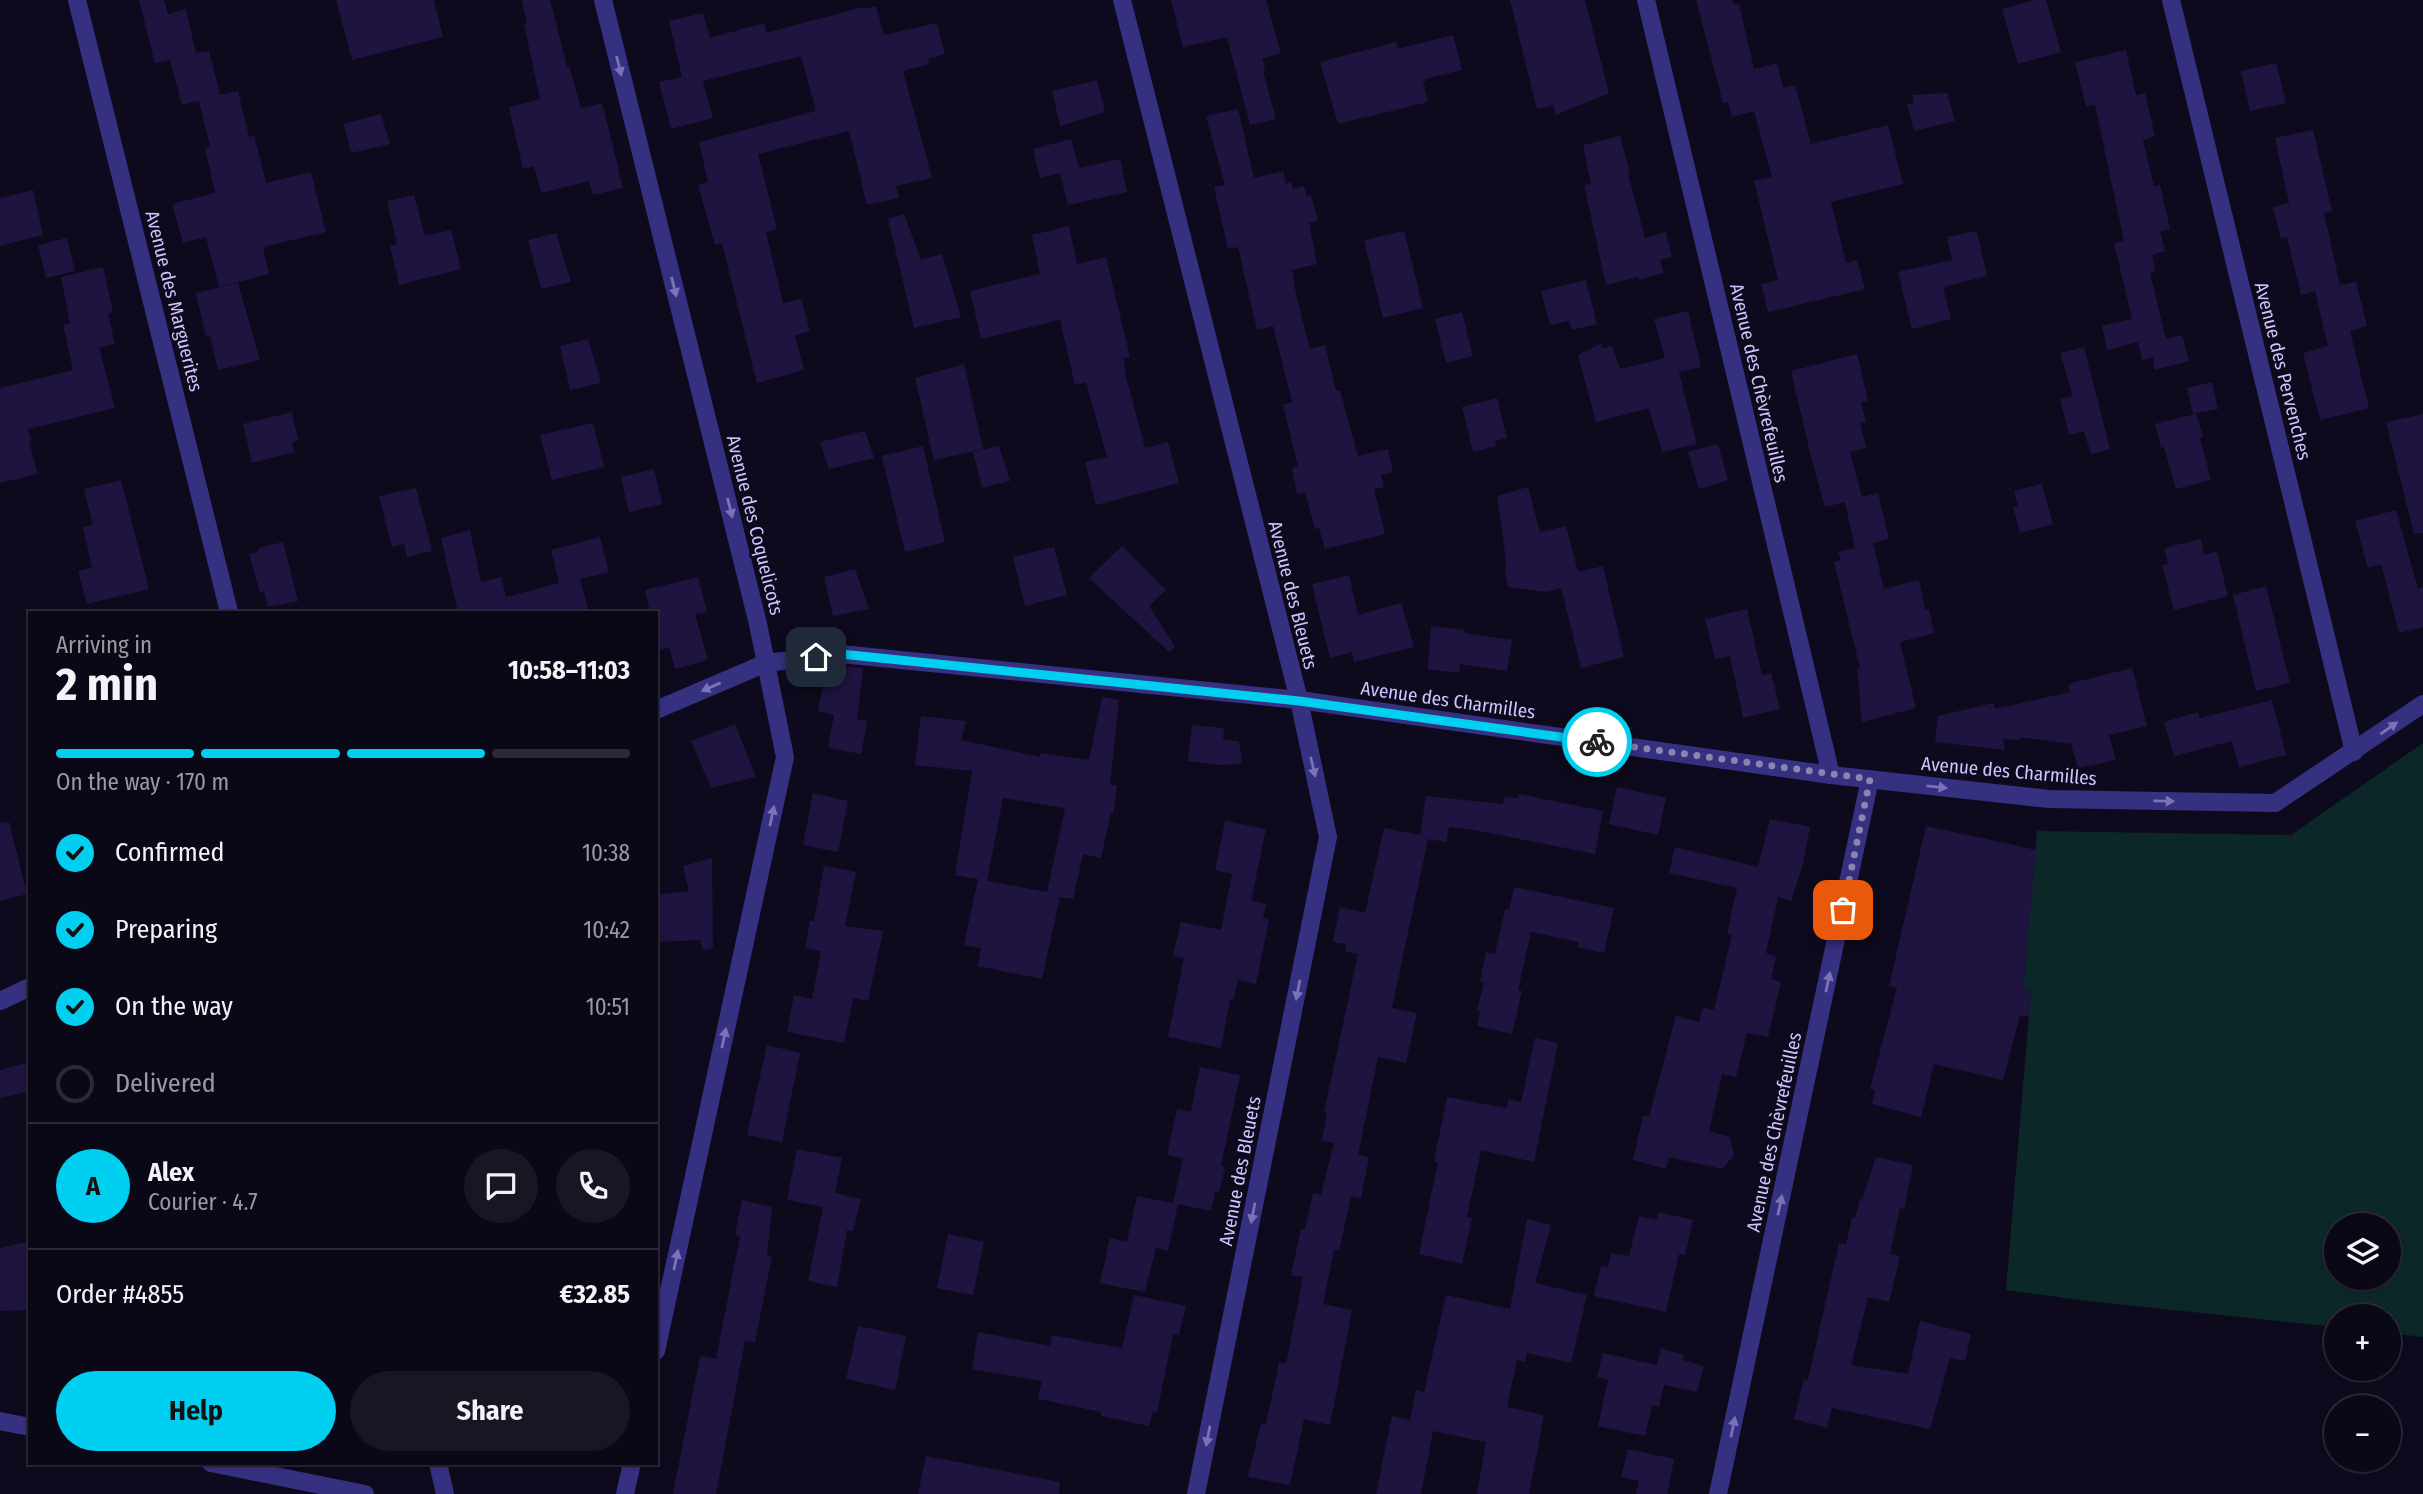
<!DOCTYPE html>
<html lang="en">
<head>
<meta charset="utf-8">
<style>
  body { margin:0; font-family:"Fira Sans Condensed",sans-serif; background:#181623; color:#f1f3f6; height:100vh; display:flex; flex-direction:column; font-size:26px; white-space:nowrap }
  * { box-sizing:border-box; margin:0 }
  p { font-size:23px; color:#999aa1 }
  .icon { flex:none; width:38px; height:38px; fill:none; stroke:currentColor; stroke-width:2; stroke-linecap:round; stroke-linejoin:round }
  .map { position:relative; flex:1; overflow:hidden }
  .sheet { position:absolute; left:28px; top:611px; width:630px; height:854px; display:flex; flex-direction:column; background:#0a0816; border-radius:0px; box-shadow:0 2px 5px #0004,0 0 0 2px #2a2935 }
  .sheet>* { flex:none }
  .buttons { position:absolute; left:2324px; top:1213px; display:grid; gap:14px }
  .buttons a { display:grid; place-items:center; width:77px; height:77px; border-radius:50%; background:#0a0816; box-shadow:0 2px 5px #0004,0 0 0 2px #2a2935; font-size:35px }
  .pin { position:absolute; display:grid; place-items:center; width:60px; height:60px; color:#fff; margin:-30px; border-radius:14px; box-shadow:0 4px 10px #0006 }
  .courier { position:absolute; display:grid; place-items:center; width:70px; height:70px; margin:-35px; border:5px solid #00cff0; border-radius:50%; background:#fff; color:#222; box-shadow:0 2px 9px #0007 }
  .head em { font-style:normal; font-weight:700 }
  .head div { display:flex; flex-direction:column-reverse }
  .head { display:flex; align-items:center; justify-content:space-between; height:119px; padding:0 28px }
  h1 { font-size:46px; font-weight:700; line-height:52px }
  .bar { display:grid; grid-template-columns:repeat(4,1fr); gap:10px 7px; align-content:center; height:84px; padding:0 28px }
  .bar i { height:9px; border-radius:5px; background:#2a2935 }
  .bar .current { background:#00cff0 }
  .bar p { grid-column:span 4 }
  .line { display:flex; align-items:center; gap:18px; padding:0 28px; border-top:2px solid #2a2935 }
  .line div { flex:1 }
  .round { display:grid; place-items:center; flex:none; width:74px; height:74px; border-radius:37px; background:#181623 }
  ol { padding:0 28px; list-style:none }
  li { display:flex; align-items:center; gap:21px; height:77px }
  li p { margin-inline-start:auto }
  li .icon { padding:7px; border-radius:50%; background:#00cff0; color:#111; stroke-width:4 }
  li:last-child { color:#999aa1 }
  li i { width:38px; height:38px; border:4px solid #2a2935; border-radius:50% }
  .cta { display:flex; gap:14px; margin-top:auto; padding:14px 28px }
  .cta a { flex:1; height:80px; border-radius:42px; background:#00cff0; color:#111; font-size:28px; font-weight:700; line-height:80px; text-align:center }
  .cta a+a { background:#181623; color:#f1f3f6 }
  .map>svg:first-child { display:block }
  .green { fill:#0c2727; fill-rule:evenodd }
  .building { fill:#1e143f; fill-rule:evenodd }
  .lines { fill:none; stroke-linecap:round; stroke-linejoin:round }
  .minor { stroke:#363080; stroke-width:18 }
  .oneway { fill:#7a73b9 }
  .done { stroke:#8b84b0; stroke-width:7; stroke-dasharray:0 12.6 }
  .route { stroke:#00cff0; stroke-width:9 }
  .labels { text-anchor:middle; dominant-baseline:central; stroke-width:5; stroke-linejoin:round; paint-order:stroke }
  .street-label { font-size:19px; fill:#cec5ff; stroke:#0e0a1d }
</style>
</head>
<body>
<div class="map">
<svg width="2423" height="1494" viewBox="0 0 2423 1494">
  <rect width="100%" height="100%" fill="#0e0a1d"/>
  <path class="green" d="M2423 743V1337L2389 1333V1316H2336V1327L2087 1301 2006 1290 2031 991 2023 989 2037 831 2291 835ZM2336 1225H2389V1278H2336Z"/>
  <g class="building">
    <path d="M139 0H164L168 14 186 9 196 53 209 51 220 95 238 91 249 137 254 136 266 183 311 172 326 232 263 247 269 274 219 287 206 237 183 243 172 204 215 193 205 148 210 146 199 101 182 105 170 60 155 63Z"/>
    <path d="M336 0H434L443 37 352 60Z"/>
    <path d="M522 0H550L567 67 569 66 581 108 602 103 623 188 593 195 589 181 541 193 534 166 523 169 509 107 540 99 524 24 527 23Z"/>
    <path d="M1171 0H1266L1281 53 1262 59 1266 71H1263L1276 119 1250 125 1227 37 1183 47Z"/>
    <path d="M1510 0H1585L1609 93 1556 115 1553 105 1537 109Z"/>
    <path d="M1696 0H1732L1734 5 1739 4 1754 69 1777 63 1783 88 1795 85 1811 144 1888 125 1903 184 1831 202 1846 263 1857 260 1865 289 1768 312 1761 284 1778 280 1754 181 1772 177 1754 111 1732 117 1728 102 1723 103Z"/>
    <path d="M2035 0H2046L2061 52 2018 64 2002 9Z"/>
    <path d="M876 6 884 35 937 23 945 54 928 59 929 64 903 71 932 178 896 186 899 198 867 205 849 131 758 154 777 229 766 232 783 303 801 299 810 331 795 335 804 370 757 383 722 243 715 245 698 185 708 182 699 142 816 111 801 56 703 81 713 118 671 129 659 82 682 77 669 21 703 13 710 38 764 23 766 33 863 7V9Z"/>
    <path d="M1453 35 1462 70 1425 79 1426 81 1423 82 1428 102 1338 124 1320 62 1396 42 1398 49Z"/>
    <path d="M2126 50 2136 95 2145 93 2155 136 2143 140 2154 186 2160 185 2170 229 2160 232 2165 251 2152 255 2155 271 2150 273 2166 339 2182 335 2189 361 2155 370 2153 357 2142 360 2138 342 2107 350 2102 326 2132 319 2114 243 2124 241 2095 105 2086 107 2075 62Z"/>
    <path d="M2276 63 2286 103 2250 111 2241 71Z"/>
    <path d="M1097 80 1105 112 1060 126 1052 91Z"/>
    <path d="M1947 93 1955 121 1914 131 1907 104 1914 103 1912 95Z"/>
    <path d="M1238 109 1254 178 1283 171 1286 184 1291 182 1293 189 1304 186 1307 197 1311 195 1318 221 1309 223 1317 264 1292 270 1296 295 1310 349 1325 345 1336 391 1340 390 1358 456 1388 449 1393 472 1381 475 1384 487 1374 489 1385 534 1325 549 1319 528 1315 529 1305 492 1297 494 1292 468 1298 466 1283 405 1292 402 1273 326 1257 330 1238 247 1228 249 1214 187 1225 185 1206 116Z"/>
    <path d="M381 114 390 144 351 153 344 124Z"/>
    <path d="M2313 130 2332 211 2324 213 2340 285 2356 282 2367 326 2350 331 2369 408 2320 420 2303 353 2328 346 2315 291 2301 295 2287 237 2281 239 2273 207 2289 203 2275 138Z"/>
    <path d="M1620 136 1630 174H1628L1645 238 1666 232 1672 257 1660 260 1664 273 1639 280 1638 277 1606 285 1584 185 1591 184 1583 145Z"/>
    <path d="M1071 139 1079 168 1120 159 1127 192 1068 205 1060 173 1040 178 1033 149Z"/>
    <path d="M33 190 43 235 0 246V198Z"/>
    <path d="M414 195 425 236 451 230 461 269 399 285 390 246 397 244 387 201Z"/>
    <path d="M904 214 921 260 942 254 961 317 914 328 888 219Z"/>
    <path d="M1069 226 1077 264 1106 257 1130 357 1124 358 1125 373 1145 448 1168 442 1179 483 1096 505 1085 462 1107 457 1086 382 1075 385 1060 320 981 339 970 291 1040 274 1032 235Z"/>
    <path d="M1404 231 1423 308 1383 318 1364 240Z"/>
    <path d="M1977 231 1987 276 1943 287 1951 319 1912 329 1898 272 1952 260 1947 237Z"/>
    <path d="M556 233 571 282 541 289 528 240Z"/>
    <path d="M67 238 75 271 46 278 38 245Z"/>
    <path d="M103 267 113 312 108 314 115 344 99 348 115 408 28 429 31 441 29 442 38 474 0 483V388L73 370 63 325 70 323 61 277Z"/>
    <path d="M1586 280 1597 324 1572 330 1569 321 1550 325 1541 291Z"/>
    <path d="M238 283 260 360 218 370 210 336 206 337 196 293Z"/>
    <path d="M1688 311 1701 367 1679 372 1697 444 1662 452 1649 408 1596 422 1578 355 1602 343 1603 348 1612 346 1620 369 1665 358 1654 319Z"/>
    <path d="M1462 312 1473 356 1446 363 1435 319Z"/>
    <path d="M588 339 601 383 570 390 560 346Z"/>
    <path d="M2084 347 2110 449 2091 454 2084 431 2069 435 2060 399 2073 396 2060 353Z"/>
    <path d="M1857 354 1868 401 1861 402 1866 422 1860 423 1866 448 1850 452 1862 497 1878 493 1889 539 1873 543 1884 589 1919 580 1925 610 1929 609 1934 633 1900 642 1916 708 1862 722 1857 669 1860 668 1834 562 1841 560 1838 552 1855 548 1845 502 1825 507 1812 461 1791 371Z"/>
    <path d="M964 364 983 449 934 460 915 378Z"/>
    <path d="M2212 382 2218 409 2196 413 2203 437 2200 438 2211 480 2176 489 2164 447 2161 448 2155 424 2195 414H2193L2187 388Z"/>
    <path d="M1497 398 1507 438 1495 441 1496 446 1473 452 1462 407Z"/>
    <path d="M292 412 298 440 292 442 294 452 252 463 243 424Z"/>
    <path d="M2423 414V533L2414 534 2386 422Z"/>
    <path d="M593 423 604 467 552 480 540 435Z"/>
    <path d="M865 431 874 458 829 469 820 442Z"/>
    <path d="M1718 444 1728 480 1699 489 1688 452Z"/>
    <path d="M923 446 945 542 905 552 882 456Z"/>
    <path d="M999 446 1010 481 982 488 973 452Z"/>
    <path d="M654 469 662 504 629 512 621 477Z"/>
    <path d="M121 480 149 589 87 604 78 571 92 568 83 527 93 525 84 489Z"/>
    <path d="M2042 484 2053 524 2020 533 2013 507 2018 506 2014 491Z"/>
    <path d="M1528 487 1540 532 1566 526 1578 572 1603 566 1624 657 1581 668 1561 588 1547 592 1508 587 1505 573 1506 560 1497 496Z"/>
    <path d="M416 488 432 551 407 557 404 544 392 547 379 496Z"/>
    <path d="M2396 510 2418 589 2423 587V627L2399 633 2381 564 2368 568 2355 521Z"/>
    <path d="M470 530 481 582 501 577 506 597 559 583 551 550 600 537 609 572 580 579 589 612H458L441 538Z"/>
    <path d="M2201 539 2204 555 2217 551 2228 596 2174 610 2162 565 2168 564 2164 548Z"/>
    <path d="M283 542 298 601 268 607 264 592 260 593 249 554 258 552 259 548Z"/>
    <path d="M1122 546 1166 590 1149 606 1175 646 1169 652 1089 578Z"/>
    <path d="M1054 547 1067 595 1025 606 1013 557Z"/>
    <path d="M855 569 869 609 833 616 824 577Z"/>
    <path d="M1349 575 1358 615 1401 603 1414 647 1354 662 1352 652 1330 658 1312 584Z"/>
    <path d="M698 577 707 612 695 614 708 660 675 669 669 647 656 651V612H650L645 590Z"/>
    <path d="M2266 586 2290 683 2256 691 2233 595Z"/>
    <path d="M1747 609 1762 675 1771 673 1780 709 1743 718 1730 656 1715 659 1705 619Z"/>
    <path d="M1431 626 1465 630V633L1512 640 1507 671 1460 664 1459 673 1428 669Z"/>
    <path d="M843 666 863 668 857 719 867 721 861 754 828 748 834 715 818 711 823 685 835 677 841 678Z"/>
    <path d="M2132 668 2147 726 2109 735 2116 760 2078 768 2071 744 2020 737 2019 740 2003 739 2005 750 1935 742 1938 716 1993 703 1995 709 2070 692 2068 684Z"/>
    <path d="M1102 697 1119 700 1110 785H1117L1113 814 1111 813 1101 858 1083 854 1073 899 1060 897 1042 979 978 966 981 948 964 945 978 879 955 875 972 771 915 765 921 716 966 721 961 740 1040 757V753L1089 760ZM1003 798 1065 808 1047 892 987 881Z"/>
    <path d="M2272 700 2286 755 2239 767 2232 741 2174 756 2164 722 2198 712 2200 718Z"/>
    <path d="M735 724 756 777 711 788 691 741Z"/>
    <path d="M1192 725 1224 728 1223 740 1239 741 1242 764 1219 765 1188 761Z"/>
    <path d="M1617 787 1666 798 1658 835 1609 824Z"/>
    <path d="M813 793 848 801 838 852 803 845Z"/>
    <path d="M1519 794 1603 811 1595 854 1475 830 1449 827 1446 842 1428 839 1392 1008 1417 1013 1406 1063 1378 1057 1358 1155 1369 1157 1361 1198 1351 1196 1339 1251 1334 1250 1323 1304 1352 1310 1330 1425 1304 1419 1290 1485 1248 1477 1261 1423 1266 1424 1279 1362 1286 1364 1303 1277 1291 1275 1301 1229H1305L1313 1193 1321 1195 1334 1143 1322 1140 1327 1113 1324 1112 1358 954 1345 951 1346 944 1333 942 1340 907 1365 913 1384 828 1420 835 1426 796 1503 804 1504 797 1518 798Z"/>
    <path d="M1770 819 1810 827 1803 864 1791 901 1778 897 1766 953 1776 957 1771 979 1781 982 1768 1037 1747 1033 1736 1077 1722 1074 1709 1131 1730 1137 1734 1155 1722 1169 1669 1157 1666 1169 1633 1160 1643 1116 1649 1117 1676 1016 1699 1022 1703 1007 1714 1010 1732 935 1727 934 1737 888 1669 873 1675 847 1758 867Z"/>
    <path d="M1225 821 1266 829 1251 901 1266 904 1263 918 1269 920 1256 984 1238 980 1234 999H1230L1221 1048 1168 1037 1184 958 1173 956 1181 922 1221 930 1232 874 1215 870Z"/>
    <path d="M9 822 27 894 0 901V823Z"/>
    <path d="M1926 826 2036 850 2023 989 2031 990 2029 1017 2020 1015 2003 1080 1934 1064 1921 1117 1872 1104 1875 1090 1870 1089 1897 988 1889 986Z"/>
    <path d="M712 858 713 948 703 950 700 940 656 942V895L689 891 683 866Z"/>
    <path d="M824 866 856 872 845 926 883 931 868 1001 853 998 844 1043 787 1032 794 995 812 999 821 951 805 948 810 921H814Z"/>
    <path d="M1514 887 1614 908 1604 953 1578 947 1579 942 1531 932 1518 990 1522 991 1512 1034 1477 1026 1480 1011H1477L1484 983 1480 982 1486 952 1495 954 1505 909 1509 910Z"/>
    <path d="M1535 1038 1558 1043 1534 1162 1481 1150 1467 1217 1472 1218 1462 1264 1419 1254 1438 1162 1434 1161 1447 1097 1507 1108 1508 1099 1521 1102Z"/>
    <path d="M767 1045 800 1053 782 1142 747 1135Z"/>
    <path d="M30 1062V1091L0 1098V1070Z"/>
    <path d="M1200 1067 1240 1075 1221 1166 1225 1167 1219 1192 1215 1191 1211 1211 1178 1204 1168 1251 1156 1248 1145 1292 1100 1283 1110 1238 1127 1242 1137 1196 1173 1203 1183 1158 1167 1155 1177 1109 1191 1112Z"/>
    <path d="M797 1149 842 1158 835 1193 861 1199 853 1231 847 1230 837 1287 808 1281 823 1207 787 1200Z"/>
    <path d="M1876 1157 1913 1165 1904 1209 1900 1208 1890 1254 1900 1256 1889 1302 1868 1297 1851 1365 1908 1374 1920 1321 1971 1334 1965 1361 1950 1358 1930 1429 1832 1408 1827 1428 1794 1419 1804 1379 1808 1380 1839 1243 1846 1245 1852 1217 1855 1218 1860 1199 1862 1200Z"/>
    <path d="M742 1200 772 1207 767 1255 772 1256 755 1342 745 1341 716 1494H673L700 1356 716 1359 740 1236 735 1235Z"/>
    <path d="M1659 1212 1693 1220 1685 1255 1679 1254 1666 1312 1594 1296 1601 1266 1608 1267 1611 1253 1629 1256 1639 1216 1657 1220Z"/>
    <path d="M1527 1219 1551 1225 1535 1283 1587 1295 1571 1363 1527 1353 1525 1362 1517 1360 1507 1407 1544 1415 1529 1494H1477L1486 1442 1433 1431 1421 1494H1376L1392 1416 1410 1420 1416 1390 1424 1392 1446 1295 1510 1309Z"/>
    <path d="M948 1234 984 1242 973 1295 937 1288Z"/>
    <path d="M30 1241V1310L0 1311V1248Z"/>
    <path d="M1134 1295 1186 1306 1179 1335 1173 1334 1157 1413 1153 1412 1149 1426 1101 1416V1412L1038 1399 1042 1381 972 1369 978 1332 1050 1346 1052 1335 1122 1348Z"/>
    <path d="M858 1326 906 1336 895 1390 846 1379Z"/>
    <path d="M1661 1348 1684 1355 1683 1360 1704 1366 1697 1392 1664 1385 1659 1407 1652 1405 1645 1436 1598 1426 1608 1380 1597 1377 1603 1353 1657 1365Z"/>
    <path d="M1628 1449 1674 1459 1667 1494H1636L1639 1481 1621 1477Z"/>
    <path d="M926 1456 1060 1482 1059 1494H918Z"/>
  </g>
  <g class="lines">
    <g class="minor">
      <path d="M77 0 229 612"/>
      <path d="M603 0 758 624 785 757 656 1351"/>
      <path d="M1122 0 1299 700 1328 837 1196 1494"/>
      <path d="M1646 0 1831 775"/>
      <path d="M2171 0 2354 752"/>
      <path d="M656 710 766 663 841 654 1299 700 1831 775 2049 799 2275 803 2423 704"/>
      <path d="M0 1001 30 987"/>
      <path d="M0 1421 30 1427"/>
      <path d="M211 1463 365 1494"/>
      <path d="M438 1463 445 1494"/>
      <path d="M625 1494 632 1463"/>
      <path d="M1718 1494 1870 779"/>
    </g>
  </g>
  <defs><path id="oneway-solid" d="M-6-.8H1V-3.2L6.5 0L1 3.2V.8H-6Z" transform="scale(1.75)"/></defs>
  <g class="oneway">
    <use href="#oneway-solid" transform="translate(619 66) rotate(76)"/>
    <use href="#oneway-solid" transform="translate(674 287) rotate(76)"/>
    <use href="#oneway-solid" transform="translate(730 508) rotate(76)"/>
    <use href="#oneway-solid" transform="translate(711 687) rotate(157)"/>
    <use href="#oneway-solid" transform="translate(2389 728) rotate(-35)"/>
    <use href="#oneway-solid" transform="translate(1313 767) rotate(77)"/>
    <use href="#oneway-solid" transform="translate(1937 787) rotate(6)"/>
    <use href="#oneway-solid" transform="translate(2164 801) rotate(1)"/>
    <use href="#oneway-solid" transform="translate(772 816) rotate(-78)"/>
    <use href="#oneway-solid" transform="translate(1828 982) rotate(-78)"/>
    <use href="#oneway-solid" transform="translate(1298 990) rotate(101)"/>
    <use href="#oneway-solid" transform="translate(724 1038) rotate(-78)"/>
    <use href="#oneway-solid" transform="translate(1780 1205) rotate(-78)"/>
    <use href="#oneway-solid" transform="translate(1253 1213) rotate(101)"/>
    <use href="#oneway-solid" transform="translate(676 1260) rotate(-78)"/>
    <use href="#oneway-solid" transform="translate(1733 1427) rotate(-78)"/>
    <use href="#oneway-solid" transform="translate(1208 1436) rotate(101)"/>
  </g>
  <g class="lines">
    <path class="done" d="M1597 742 1870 779 1843 910"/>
    <path class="route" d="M816 657 841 654 1299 701 1597 742"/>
  </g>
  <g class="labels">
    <g class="street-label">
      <text transform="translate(174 301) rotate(76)">Avenue des Marguerites</text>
      <text transform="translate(2283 371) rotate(76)">Avenue des Pervenches</text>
      <text transform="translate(1759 383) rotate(77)">Avenue des Chèvrefeuilles</text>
      <text transform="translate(755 525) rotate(76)">Avenue des Coquelicots</text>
      <text transform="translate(1293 595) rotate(76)">Avenue des Bleuets</text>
      <text transform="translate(1448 700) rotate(8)">Avenue des Charmilles</text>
      <text transform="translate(2009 771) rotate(5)">Avenue des Charmilles</text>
      <text transform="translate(1774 1132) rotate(-78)">Avenue des Chèvrefeuilles</text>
      <text transform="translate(1240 1171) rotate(-79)">Avenue des Bleuets</text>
    </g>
  </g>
</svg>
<div class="buttons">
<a><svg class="icon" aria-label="layers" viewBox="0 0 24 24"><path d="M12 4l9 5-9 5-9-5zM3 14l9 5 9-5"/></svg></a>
<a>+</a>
<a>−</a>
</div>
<div class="pin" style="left:1843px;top:910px;background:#ea580c"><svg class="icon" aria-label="bag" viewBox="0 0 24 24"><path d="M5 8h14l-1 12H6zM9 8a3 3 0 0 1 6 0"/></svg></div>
<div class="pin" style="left:816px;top:657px;background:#1f2937"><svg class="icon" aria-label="home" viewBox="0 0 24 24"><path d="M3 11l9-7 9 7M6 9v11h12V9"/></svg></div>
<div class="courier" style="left:1597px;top:742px"><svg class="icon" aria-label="bike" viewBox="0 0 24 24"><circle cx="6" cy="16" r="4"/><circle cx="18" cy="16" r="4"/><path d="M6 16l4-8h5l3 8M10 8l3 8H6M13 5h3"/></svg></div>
<section class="sheet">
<div class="head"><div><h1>2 min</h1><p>Arriving in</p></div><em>10:58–11:03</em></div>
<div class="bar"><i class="current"></i><i class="current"></i><i class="current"></i><i></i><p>On the way · 170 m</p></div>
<ol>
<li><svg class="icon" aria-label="check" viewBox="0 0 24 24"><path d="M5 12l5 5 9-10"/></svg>Confirmed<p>10:38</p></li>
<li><svg class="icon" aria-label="check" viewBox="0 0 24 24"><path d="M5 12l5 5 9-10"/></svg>Preparing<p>10:42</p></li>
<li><svg class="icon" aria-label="check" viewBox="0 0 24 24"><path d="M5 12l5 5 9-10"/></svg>On the way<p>10:51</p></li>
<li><i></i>Delivered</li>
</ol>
<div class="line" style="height:126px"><b class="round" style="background:#00cff0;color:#111">A</b><div><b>Alex</b><p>Courier · 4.7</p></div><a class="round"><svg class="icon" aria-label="chat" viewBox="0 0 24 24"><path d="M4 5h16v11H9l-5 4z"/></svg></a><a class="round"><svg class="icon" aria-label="phone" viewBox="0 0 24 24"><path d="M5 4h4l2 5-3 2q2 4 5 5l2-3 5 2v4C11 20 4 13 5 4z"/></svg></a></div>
<div class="line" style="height:91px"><div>Order #4855</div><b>€32.85</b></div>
<div class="cta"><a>Help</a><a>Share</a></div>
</section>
</div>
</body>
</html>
